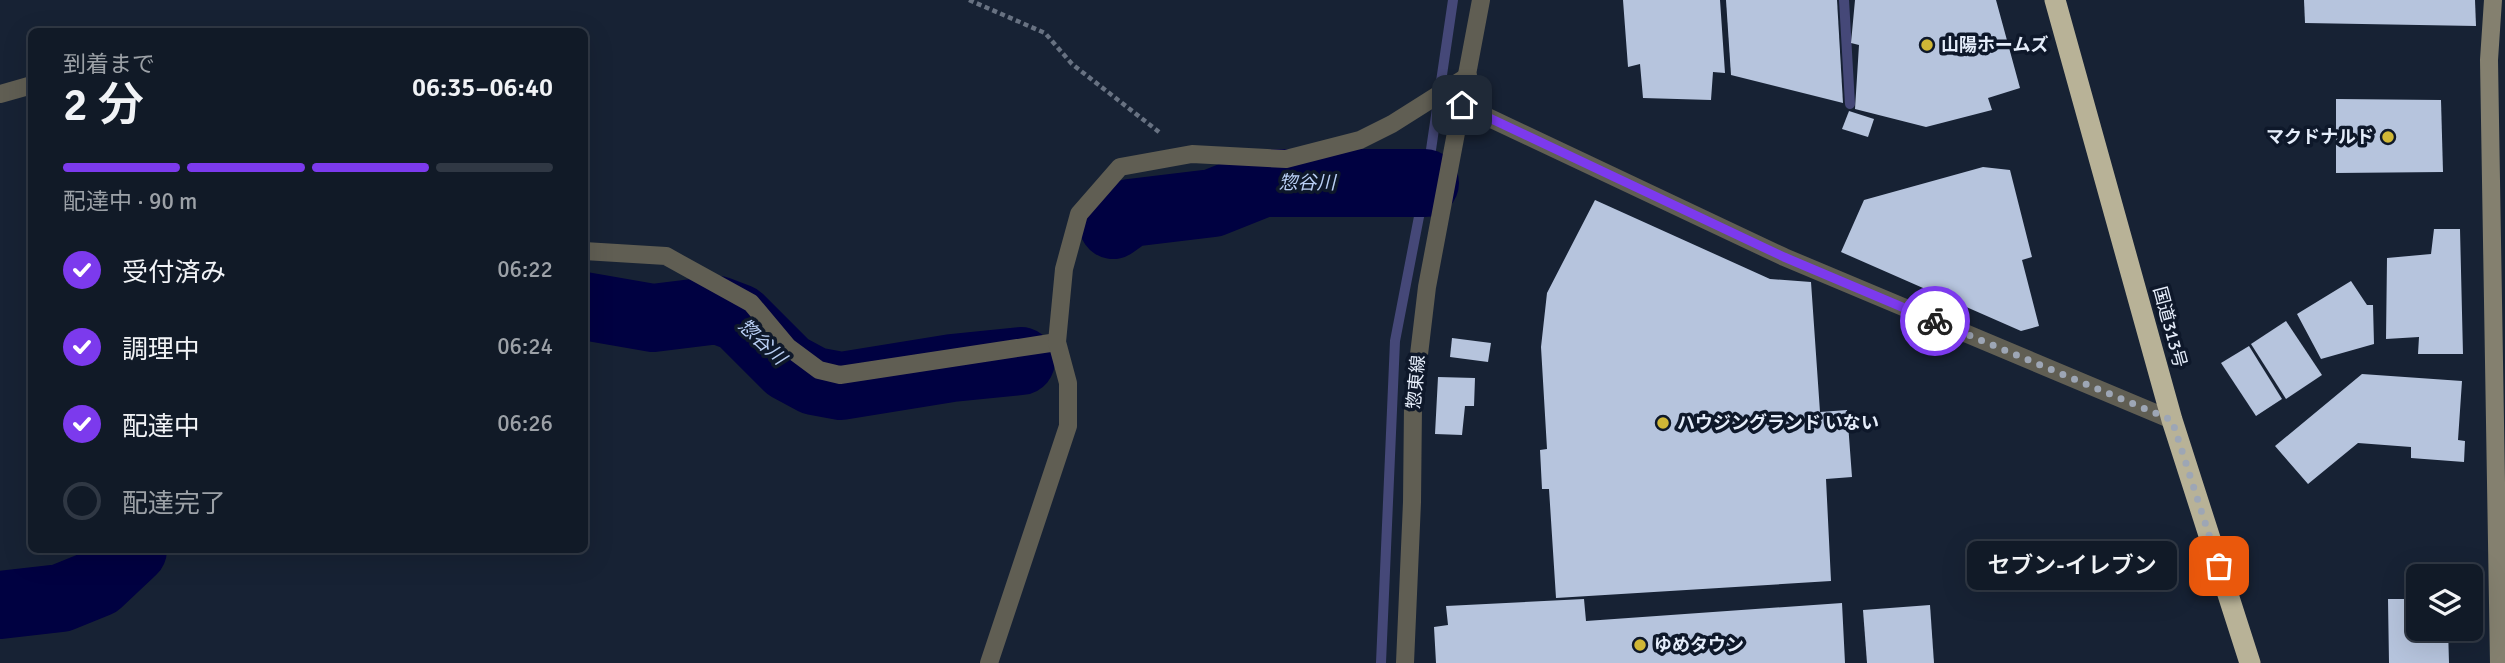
<!DOCTYPE html>
<html lang="ja">
<head>
<meta charset="utf-8">
<style>
  body { margin:0; font-family:Signika,"Noto Sans JP",sans-serif; background:#1e2733; color:#f1f3f6; height:100vh; display:flex; flex-direction:column; font-size:26px; white-space:nowrap }
  * { box-sizing:border-box; margin:0 }
  p { font-size:23px; color:#9ca1a7 }
  .icon { flex:none; width:38px; height:38px; fill:none; stroke:currentColor; stroke-width:2; stroke-linecap:round; stroke-linejoin:round }
  .map { position:relative; flex:1; overflow:hidden }
  .side { position:absolute; left:28px; top:28px; width:560px; height:525px; display:flex; flex-direction:column; background:#111a27; border-radius:10px; box-shadow:0 7px 28px #0002,0 0 0 2px #303844 }
  .side>* { flex:none }
  .tools { position:absolute; left:2406px; top:564px; display:grid; gap:14px }
  .tools a { display:grid; place-items:center; width:77px; height:77px; border-radius:10px; background:#111a27; box-shadow:0 7px 28px #0002,0 0 0 2px #303844; font-size:35px }
  .pin { position:absolute; display:grid; place-items:center; width:60px; height:60px; color:#fff; margin:-30px; border-radius:14px; box-shadow:0 4px 10px #0006 }
  .courier { position:absolute; display:grid; place-items:center; width:70px; height:70px; margin:-35px; border:5px solid #7c3aed; border-radius:50%; background:#fff; color:#222; box-shadow:0 2px 9px #0007 }
  .bubble { position:absolute; height:49px; border-radius:10px; background:#111a27; box-shadow:0 7px 28px #0002,0 0 0 2px #303844; font-size:23px; font-weight:600; line-height:49px; text-align:center }
  .overview em { font-style:normal; font-weight:600 }
  .overview div { display:flex; flex-direction:column-reverse }
  .overview { display:flex; align-items:center; justify-content:space-between; height:119px; padding:0 35px }
  h1 { font-size:46px; font-weight:600; line-height:52px }
  .bar { display:grid; grid-template-columns:repeat(4,1fr); gap:10px 7px; align-content:center; height:84px; padding:0 35px }
  .bar i { height:9px; border-radius:5px; background:#303844 }
  .bar .active { background:#7c3aed }
  .bar p { grid-column:span 4 }
  ol { padding:0 35px; list-style:none }
  li { display:flex; align-items:center; gap:21px; height:77px }
  li p { margin-inline-start:auto }
  li .icon { padding:7px; border-radius:50%; background:#7c3aed; color:#fff; stroke-width:4 }
  li:last-child { color:#9ca1a7 }
  li i { width:38px; height:38px; border:4px solid #303844; border-radius:50% }
  .map>svg:first-child { display:block }
  .lines { fill:none; stroke-linecap:round; stroke-linejoin:round }
  .stream { stroke:#454878; stroke-width:10 }
  .river { stroke:#000141; stroke-width:68 }
  .building { fill:#b6c4dd }
  .path { stroke:#687282; stroke-width:4.5; stroke-dasharray:5 3.5; stroke-linecap:butt }
  .street { stroke:#605e53; stroke-width:18 }
  .secondary { stroke:#84806f; stroke-width:18 }
  .highway { stroke:#b8b297; stroke-width:21 }
  .done { stroke:#9da6b5; stroke-width:7; stroke-dasharray:0 12.6 }
  .route { stroke:#7c3aed; stroke-width:9 }
  .poi-dot { fill:#d0b736; stroke:#0e182a; stroke-width:2.5 }
  .labels { text-anchor:middle; dominant-baseline:central; stroke-width:7; stroke-linejoin:round; paint-order:stroke }
  .poi-label { font-size:18px; font-weight:bold; fill:#e5edfa; stroke:#0e182a; text-anchor:start }
  .street-label { font-size:18px; fill:#e5edfa; stroke:#0e182a }
  .water-label { font-size:19px; font-style:italic; fill:#b9cff5; stroke:#0e182a }
</style>
</head>
<body>
<div class="map">
<svg width="2505" height="663" viewBox="0 0 2505 663">
  <rect width="100%" height="100%" fill="#172234"/>
  <g class="lines">
    <g class="stream">
      <path d="M1844 0 1850 104"/>
      <path d="M1381 663 1395 341 1428 170 1453 0"/>
    </g>
    <g class="river">
      <path d="M1113 225 1130 213 1213 203 1263 183H1425"/>
      <path d="M584 306 653 318 718 310 739 318 788 367 814 381 841 386 952 368 1021 361"/>
      <path d="M0 605 61 598 98 583 133 550"/>
    </g>
  </g>
  <g class="building">
    <path d="M1623 0H1720L1725 73 1713 72 1711 100 1643 98 1640 64 1628 67Z"/>
    <path d="M1726 0H1837L1843 103 1731 75Z"/>
    <path d="M1855 0H1996L2020 88 1988 98 1992 110 1926 127 1855 109 1859 45 1851 43Z"/>
    <path d="M2304 0H2475L2476 26 2305 23Z"/>
    <path d="M2336 99 2441 100 2443 172 2336 173Z"/>
    <path d="M1849 111 1874 119 1868 137 1842 129Z"/>
    <path d="M1983 167 2010 170 2032 257 2022 260 2039 326 2021 331 1841 252 1864 200Z"/>
    <path d="M1595 200 1770 279 1811 282 1820 412 1847 410 1852 477 1826 479 1831 581 1556 598 1549 489H1542L1540 450 1547 449 1541 347 1547 293Z"/>
    <path d="M2434 229H2460L2463 354H2418L2419 337 2386 339 2387 258 2431 254Z"/>
    <path d="M2351 281 2367 305H2373L2374 344 2321 359 2297 314Z"/>
    <path d="M2286 321 2322 375 2286 399 2251 344Z"/>
    <path d="M1452 338 1491 343 1488 362 1450 357Z"/>
    <path d="M2249 346 2282 399 2256 416 2221 363Z"/>
    <path d="M2362 374 2462 381 2458 440 2465 441 2464 462 2411 458V447L2358 443 2308 484 2275 446Z"/>
    <path d="M1438 377 1475 378 1474 406H1465L1462 435 1435 434Z"/>
    <path d="M1584 599 1586 621 1842 603 1845 663H1436L1434 627 1448 625 1446 606Z"/>
    <path d="M2388 599H2418V628H2448L2449 663H2389Z"/>
    <path d="M1930 605 1934 663H1867L1863 610Z"/>
  </g>
  <g class="lines">
    <path class="path" d="M969 0 1045 33 1072 64 1159 132"/>
    <g class="street">
      <path d="M0 94 32 85"/>
      <path d="M1462 105 1784 257 2172 420"/>
      <path d="M584 251 666 256 751 303 788 347 819 370 840 375 1057 342"/>
      <path d="M989 663 1068 426V383L1057 342 1064 269 1079 214 1120 167 1192 154 1286 159 1360 140 1392 124 1468 76"/>
      <path d="M1405 663 1412 502 1413 405 1427 287 1481 0"/>
    </g>
    <path class="secondary" d="M2493 0 2489 60 2499 663"/>
    <path class="highway" d="M2055 0 2172 420 2250 663"/>
  </g>
  <g class="lines">
    <path class="done" d="M1935 321 2172 420 2219 566"/>
    <path class="route" d="M1462 105 1784 257 1935 321"/>
  </g>
  <g class="poi-dot">
    <circle cx="1927" cy="45" r="7"/>
    <circle cx="2388" cy="137" r="7"/>
    <circle cx="1663" cy="423" r="7"/>
    <circle cx="1640" cy="645" r="7"/>
  </g>
  <g class="labels">
    <g class="poi-label">
      <text x="1941" y="45">山陽ホームズ</text>
      <text x="2374" y="137" text-anchor="end">マクドナルド</text>
      <text x="1677" y="423">ハウジングランド いない</text>
      <text x="1654" y="645">ゆめタウン</text>
    </g>
    <g class="street-label">
      <text transform="translate(2170 327) rotate(75)">国道313号</text>
      <text transform="translate(1416 382) rotate(-85)">惣東線</text>
    </g>
    <g class="water-label">
      <text x="1307" y="183">惣谷川</text>
      <text transform="translate(762 342) rotate(43)">惣谷川</text>
    </g>
  </g>
</svg>
<div class="tools">
<a><svg class="icon" aria-label="layers" viewBox="0 0 24 24"><path d="M12 4l9 5-9 5-9-5zM3 14l9 5 9-5"/></svg></a>
</div>
<div class="pin" style="left:2219px;top:566px;background:#ea580c"><svg class="icon" aria-label="bag" viewBox="0 0 24 24"><path d="M5 8h14l-1 12H6zM9 8a3 3 0 0 1 6 0"/></svg></div>
<div class="pin" style="left:1462px;top:105px;background:#1f2937"><svg class="icon" aria-label="home" viewBox="0 0 24 24"><path d="M3 11l9-7 9 7M6 9v11h12V9"/></svg></div>
<div class="courier" style="left:1935px;top:321px"><svg class="icon" aria-label="bike" viewBox="0 0 24 24"><circle cx="6" cy="16" r="4"/><circle cx="18" cy="16" r="4"/><path d="M6 16l4-8h5l3 8M10 8l3 8H6M13 5h3"/></svg></div>
<div class="bubble" style="left:1967px;top:541px;width:210px">セブン-イレブン</div>
<section class="side">
<div class="overview"><div><h1>2 分</h1><p>到着まで</p></div><em>06:35–06:40</em></div>
<div class="bar"><i class="active"></i><i class="active"></i><i class="active"></i><i></i><p>配達中 · 90 m</p></div>
<ol>
<li><svg class="icon" aria-label="check" viewBox="0 0 24 24"><path d="M5 12l5 5 9-10"/></svg>受付済み<p>06:22</p></li>
<li><svg class="icon" aria-label="check" viewBox="0 0 24 24"><path d="M5 12l5 5 9-10"/></svg>調理中<p>06:24</p></li>
<li><svg class="icon" aria-label="check" viewBox="0 0 24 24"><path d="M5 12l5 5 9-10"/></svg>配達中<p>06:26</p></li>
<li><i></i>配達完了</li>
</ol>
</section>
</div>
</body>
</html>
